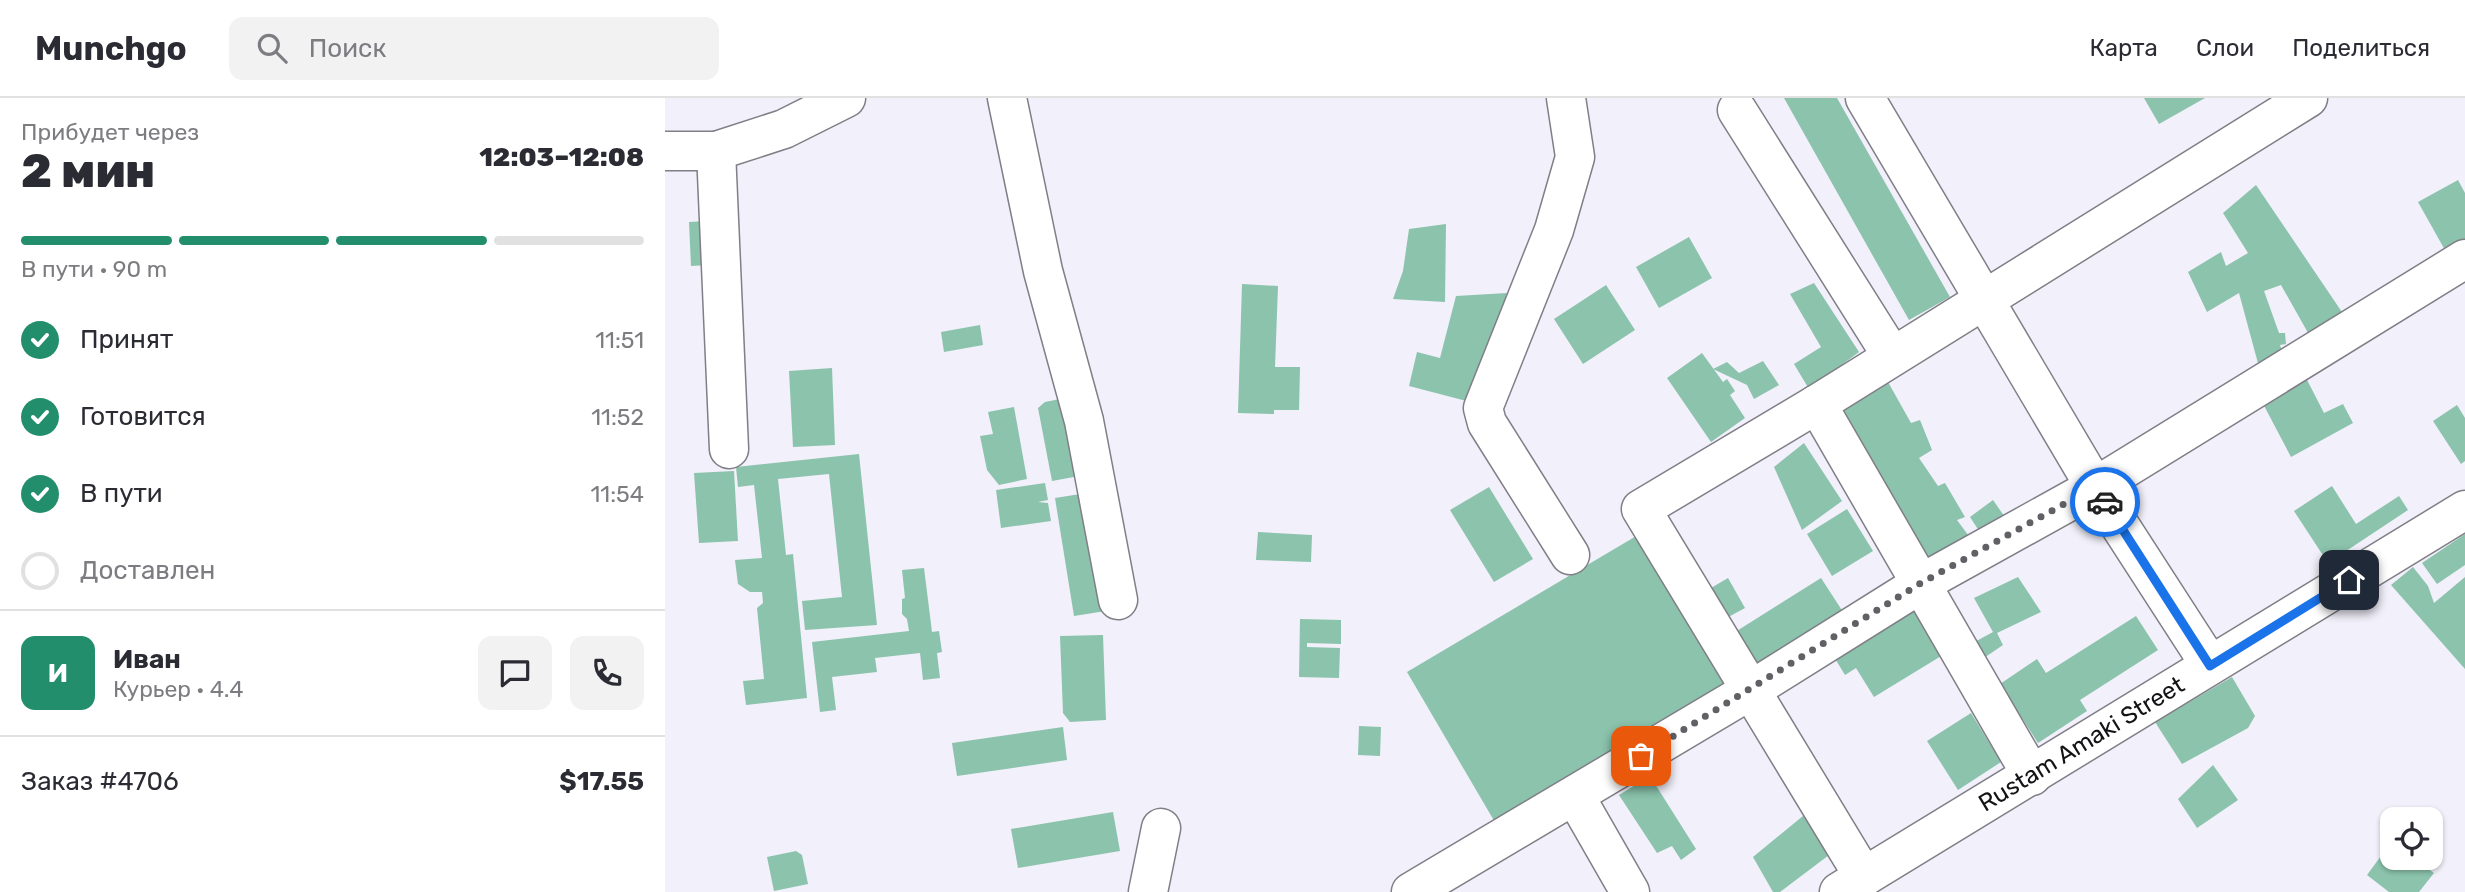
<!DOCTYPE html>
<html lang="ru">
<head>
<meta charset="utf-8">
<style>
  body { margin:0; font-family:Rubik,sans-serif; background:#f2f2f3; color:#2b2b33; height:100vh; display:flex; flex-direction:column; font-size:26px; white-space:nowrap }
  * { box-sizing:border-box; margin:0 }
  p { font-size:23px; color:#7c7c81 }
  .icon { flex:none; width:38px; height:38px; fill:none; stroke:currentColor; stroke-width:2; stroke-linecap:round; stroke-linejoin:round }
  .map { position:relative; flex:1; overflow:hidden }
  .side { display:flex; flex-direction:column; background:#fff; width:665px }
  .side>* { flex:none }
  .controls { position:absolute; left:1715px; top:709px; display:grid; gap:14px }
  .controls a { display:grid; place-items:center; width:63px; height:63px; border-radius:14px; background:#fff; box-shadow:0 2px 5px #0004; font-size:35px }
  .pin { position:absolute; display:grid; place-items:center; width:60px; height:60px; color:#fff; margin:-30px; border-radius:14px; box-shadow:0 4px 10px #0006 }
  .courier { position:absolute; display:grid; place-items:center; width:70px; height:70px; margin:-35px; border:5px solid #1a73e8; border-radius:50%; background:#fff; color:#222; box-shadow:0 2px 9px #0007 }
  .head em { font-style:normal; font-weight:800 }
  .head div { display:flex; flex-direction:column-reverse }
  .head { display:flex; align-items:center; justify-content:space-between; height:119px; padding:0 21px }
  h1 { font-size:46px; font-weight:800; line-height:52px }
  .bar { display:grid; grid-template-columns:repeat(4,1fr); gap:10px 7px; align-content:center; height:84px; padding:0 21px }
  .bar i { height:9px; border-radius:5px; background:#e1e1e2 }
  .bar .active { background:#238e6c }
  .bar p { grid-column:span 4 }
  .line { display:flex; align-items:center; gap:18px; padding:0 21px; border-top:2px solid #e1e1e2 }
  .line div { flex:1 }
  .round { display:grid; place-items:center; flex:none; width:74px; height:74px; border-radius:14px; background:#f2f2f3 }
  ol { padding:0 21px; list-style:none }
  li { display:flex; align-items:center; gap:21px; height:77px }
  li p { margin-inline-start:auto }
  li .icon { padding:7px; border-radius:50%; background:#238e6c; color:#fff; stroke-width:4 }
  li:last-child { color:#7c7c81 }
  li i { width:38px; height:38px; border:4px solid #e1e1e2; border-radius:50% }
  header { display:flex; align-items:center; gap:42px; box-sizing:border-box; height:98px; padding:0 35px; background:#fff; border-bottom:2px solid #e1e1e2 }
  header strong { font-size:33px }
  nav { display:flex; gap:38px; margin-inline-start:auto; font-size:24px }
  .search { width:490px; height:63px; background:#f2f2f3; display:flex; align-items:center; gap:18px; box-sizing:border-box; padding:0 24px; border-radius:14px; color:#7c7c81; font-size:26px }
  main { display:flex; flex:1; min-height:0 }
  .map>svg:first-child { display:block }
  .building { fill:#8bc3ac }
  .lines { fill:none; stroke-linecap:round; stroke-linejoin:round }
  .minor-casing { stroke:#807e86; stroke-width:41 }
  .minor { stroke:#fff; stroke-width:38 }
  .done { stroke:#616065; stroke-width:7; stroke-dasharray:0 12.6 }
  .route { stroke:#1a73e8; stroke-width:9 }
  .labels { text-anchor:middle; dominant-baseline:central; stroke-width:5; stroke-linejoin:round; paint-order:stroke }
  .street-label { font-size:24px; fill:#131215; stroke:#fff }
</style>
</head>
<body>
<header>
<strong>Munchgo</strong>
<div class="search"><svg class="icon" aria-label="search" viewBox="0 0 24 24"><circle cx="10" cy="10" r="6"/><path d="M15 15l6 6"/></svg>Поиск</div>
<nav><a>Карта</a><a>Слои</a><a>Поделиться</a></nav>
</header>
<main>
<section class="side">
<div class="head"><div><h1>2 мин</h1><p>Прибудет через</p></div><em>12:03–12:08</em></div>
<div class="bar"><i class="active"></i><i class="active"></i><i class="active"></i><i></i><p>В пути · 90 m</p></div>
<ol>
<li><svg class="icon" aria-label="check" viewBox="0 0 24 24"><path d="M5 12l5 5 9-10"/></svg>Принят<p>11:51</p></li>
<li><svg class="icon" aria-label="check" viewBox="0 0 24 24"><path d="M5 12l5 5 9-10"/></svg>Готовится<p>11:52</p></li>
<li><svg class="icon" aria-label="check" viewBox="0 0 24 24"><path d="M5 12l5 5 9-10"/></svg>В пути<p>11:54</p></li>
<li><i></i>Доставлен</li>
</ol>
<div class="line" style="height:126px"><b class="round" style="background:#238e6c;color:#fff">И</b><div><b>Иван</b><p>Курьер · 4.4</p></div><a class="round"><svg class="icon" aria-label="chat" viewBox="0 0 24 24"><path d="M4 5h16v11H9l-5 4z"/></svg></a><a class="round"><svg class="icon" aria-label="phone" viewBox="0 0 24 24"><path d="M5 4h4l2 5-3 2q2 4 5 5l2-3 5 2v4C11 20 4 13 5 4z"/></svg></a></div>
<div class="line" style="height:91px"><div>Заказ #4706</div><b>$17.55</b></div>
</section>
<div class="map">
<svg width="1800" height="794" viewBox="0 0 1800 794">
  <rect width="100%" height="100%" fill="#f2f0fa"/>
  <g class="building">
    <path d="M1119 0H1172L1285 199 1244 222Z"/>
    <path d="M1479 0H1540L1494 26Z"/>
    <path d="M1793 82 1800 95V153L1785 161 1753 104Z"/>
    <path d="M1591 87 1681 220 1647 242 1616 187 1599 193 1614 235H1620L1621 246 1615 247 1621 265 1594 269 1574 195 1542 214 1523 174 1556 154 1561 168 1583 155 1558 115Z"/>
    <path d="M57 122 60 166 26 168 24 124Z"/>
    <path d="M781 126 780 204 728 201 738 173 744 131Z"/>
    <path d="M1024 139 1047 180 994 210 971 169Z"/>
    <path d="M1149 185 1194 254 1144 291 1129 266 1156 249 1125 196Z"/>
    <path d="M577 186 613 188 610 269H635L634 312H609V316L573 315Z"/>
    <path d="M941 187 970 232 918 266 889 221Z"/>
    <path d="M842 195 813 306 744 288 752 254 775 260 791 198Z"/>
    <path d="M315 227 318 247 279 254 276 234Z"/>
    <path d="M1037 255 1058 284 1062 281 1070 293 1065 297 1080 320 1046 344 1002 280Z"/>
    <path d="M1098 263 1114 287 1089 301 1082 287 1048 271 1062 264 1074 275Z"/>
    <path d="M167 270 170 347 128 349 124 273Z"/>
    <path d="M1639 276 1659 315 1678 306 1688 325 1626 359 1595 300Z"/>
    <path d="M1223 284 1246 325 1255 322 1267 352 1254 360 1273 388 1280 385 1300 419 1292 422 1309 445 1264 470 1168 316Z"/>
    <path d="M410 298 425 376 387 383 373 310 380 304Z"/>
    <path d="M1792 307 1800 320V363L1796 366 1768 323Z"/>
    <path d="M349 309 362 381 334 387 322 372 315 338 328 336 323 314Z"/>
    <path d="M1139 345 1177 403 1137 432 1109 369Z"/>
    <path d="M194 356 212 527 140 532 137 503 177 499 164 376 113 381 121 457 128 456 142 600 81 607 78 583 99 581 92 510 98 505 97 494H85L73 486 70 462 97 460 89 387 73 389 71 369Z"/>
    <path d="M69 373 73 443 34 445 29 375Z"/>
    <path d="M380 385 383 402 373 404 383 405 386 423 336 430 331 392Z"/>
    <path d="M1667 388 1691 426 1734 398 1743 412 1663 465 1629 413Z"/>
    <path d="M824 389 868 461 829 484 785 412Z"/>
    <path d="M428 394 447 512 409 518 390 400Z"/>
    <path d="M1328 402 1344 425 1318 439 1305 419Z"/>
    <path d="M1182 411 1208 453 1167 478 1142 436Z"/>
    <path d="M593 434 647 437 646 464 591 462Z"/>
    <path d="M978 434 1068 587 831 726 742 574Z"/>
    <path d="M1800 436V467L1772 486 1757 465Z"/>
    <path d="M1748 469 1763 488 1769 505 1800 479V571L1726 487Z"/>
    <path d="M259 470 267 534 274 533 277 554 272 555 275 580 258 582 255 555 210 560 212 574 167 579 171 612 155 614 147 544 244 533 242 521 237 516V501L240 500 237 472Z"/>
    <path d="M1353 479 1376 514 1332 535 1338 547 1313 564 1304 547 1328 534 1309 500Z"/>
    <path d="M1063 480 1080 510 1054 524 1034 497Z"/>
    <path d="M1156 480 1182 520 1090 578 1067 536Z"/>
    <path d="M1255 500 1286 552 1209 599 1191 570 1180 577 1166 554Z"/>
    <path d="M1471 518 1493 552 1415 602 1422 613 1373 645 1335 586 1372 561 1381 575Z"/>
    <path d="M635 521 676 522V546L642 545V549L675 550 674 580 634 579Z"/>
    <path d="M438 537 441 622 405 624 398 615 395 538Z"/>
    <path d="M1567 579 1590 618 1583 630 1517 666 1490 624Z"/>
    <path d="M1306 615 1336 664 1293 692 1262 643Z"/>
    <path d="M694 628 716 629 715 658 693 657Z"/>
    <path d="M398 629 402 662 292 678 287 645Z"/>
    <path d="M1548 667 1573 702 1532 730 1513 701Z"/>
    <path d="M985 678 1031 751 1016 762 1007 748 992 755 954 697Z"/>
    <path d="M1144 713 1172 751 1115 794H1108L1088 759Z"/>
    <path d="M448 714 455 753 353 770 346 731Z"/>
    <path d="M1727 743V760H1748L1769 775 1754 794H1724L1702 777Z"/>
    <path d="M131 753 137 757 143 786 109 793 102 759Z"/>
  </g>
  <g class="lines">
    <g class="minor-casing">
      <g id="minor">
        <path d="M342 0 378 173 419 323 453 502"/>
        <path d="M901 0 910 59 889 132 818 310 822 325 905 457"/>
        <path d="M1200 0 1430 389 1545 567"/>
        <path d="M1072 12 1227 258"/>
        <path d="M0 53H51L119 31 181 0"/>
        <path d="M51 53 64 351"/>
        <path d="M1152 306 1367 678"/>
        <path d="M910 698 965 794"/>
        <path d="M1199 779 976 411 1152 306 1643 0"/>
        <path d="M483 794 496 730"/>
        <path d="M746 794 1086 592 1257 485 1430 389 1800 161"/>
        <path id="s1" d="M1174 794 1800 412"/>
      </g>
    </g>
    <use href="#minor" class="minor"/>
  </g>
  <g class="lines">
    <path class="done" d="M976 658 1256 485 1430 389 1440 404"/>
    <path class="route" d="M1440 404 1545 568 1684 482"/>
  </g>
  <g class="labels">
    <g class="street-label">
      <text stroke="none"><textPath href="#s1" startOffset="284">Rustam Amaki Street</textPath></text>
    </g>
  </g>
</svg>
<div class="controls">
<a><svg class="icon" aria-label="locate" viewBox="0 0 24 24"><circle cx="12" cy="12" r="6"/><path d="M12 2v4M12 18v4M2 12h4M18 12h4"/></svg></a>
</div>
<div class="pin" style="left:976px;top:658px;background:#ea580c"><svg class="icon" aria-label="bag" viewBox="0 0 24 24"><path d="M5 8h14l-1 12H6zM9 8a3 3 0 0 1 6 0"/></svg></div>
<div class="pin" style="left:1684px;top:482px;background:#1f2937"><svg class="icon" aria-label="home" viewBox="0 0 24 24"><path d="M3 11l9-7 9 7M6 9v11h12V9"/></svg></div>
<div class="courier" style="left:1440px;top:404px"><svg class="icon" aria-label="car" viewBox="0 0 24 24"><path d="M5 17H2v-5l4-1 3-4h7l3 4 3 1v5h-3M9 17h6M6 11h13"/><circle cx="7" cy="17" r="2"/><circle cx="17" cy="17" r="2"/></svg></div>
</div>
</main>
</body>
</html>
